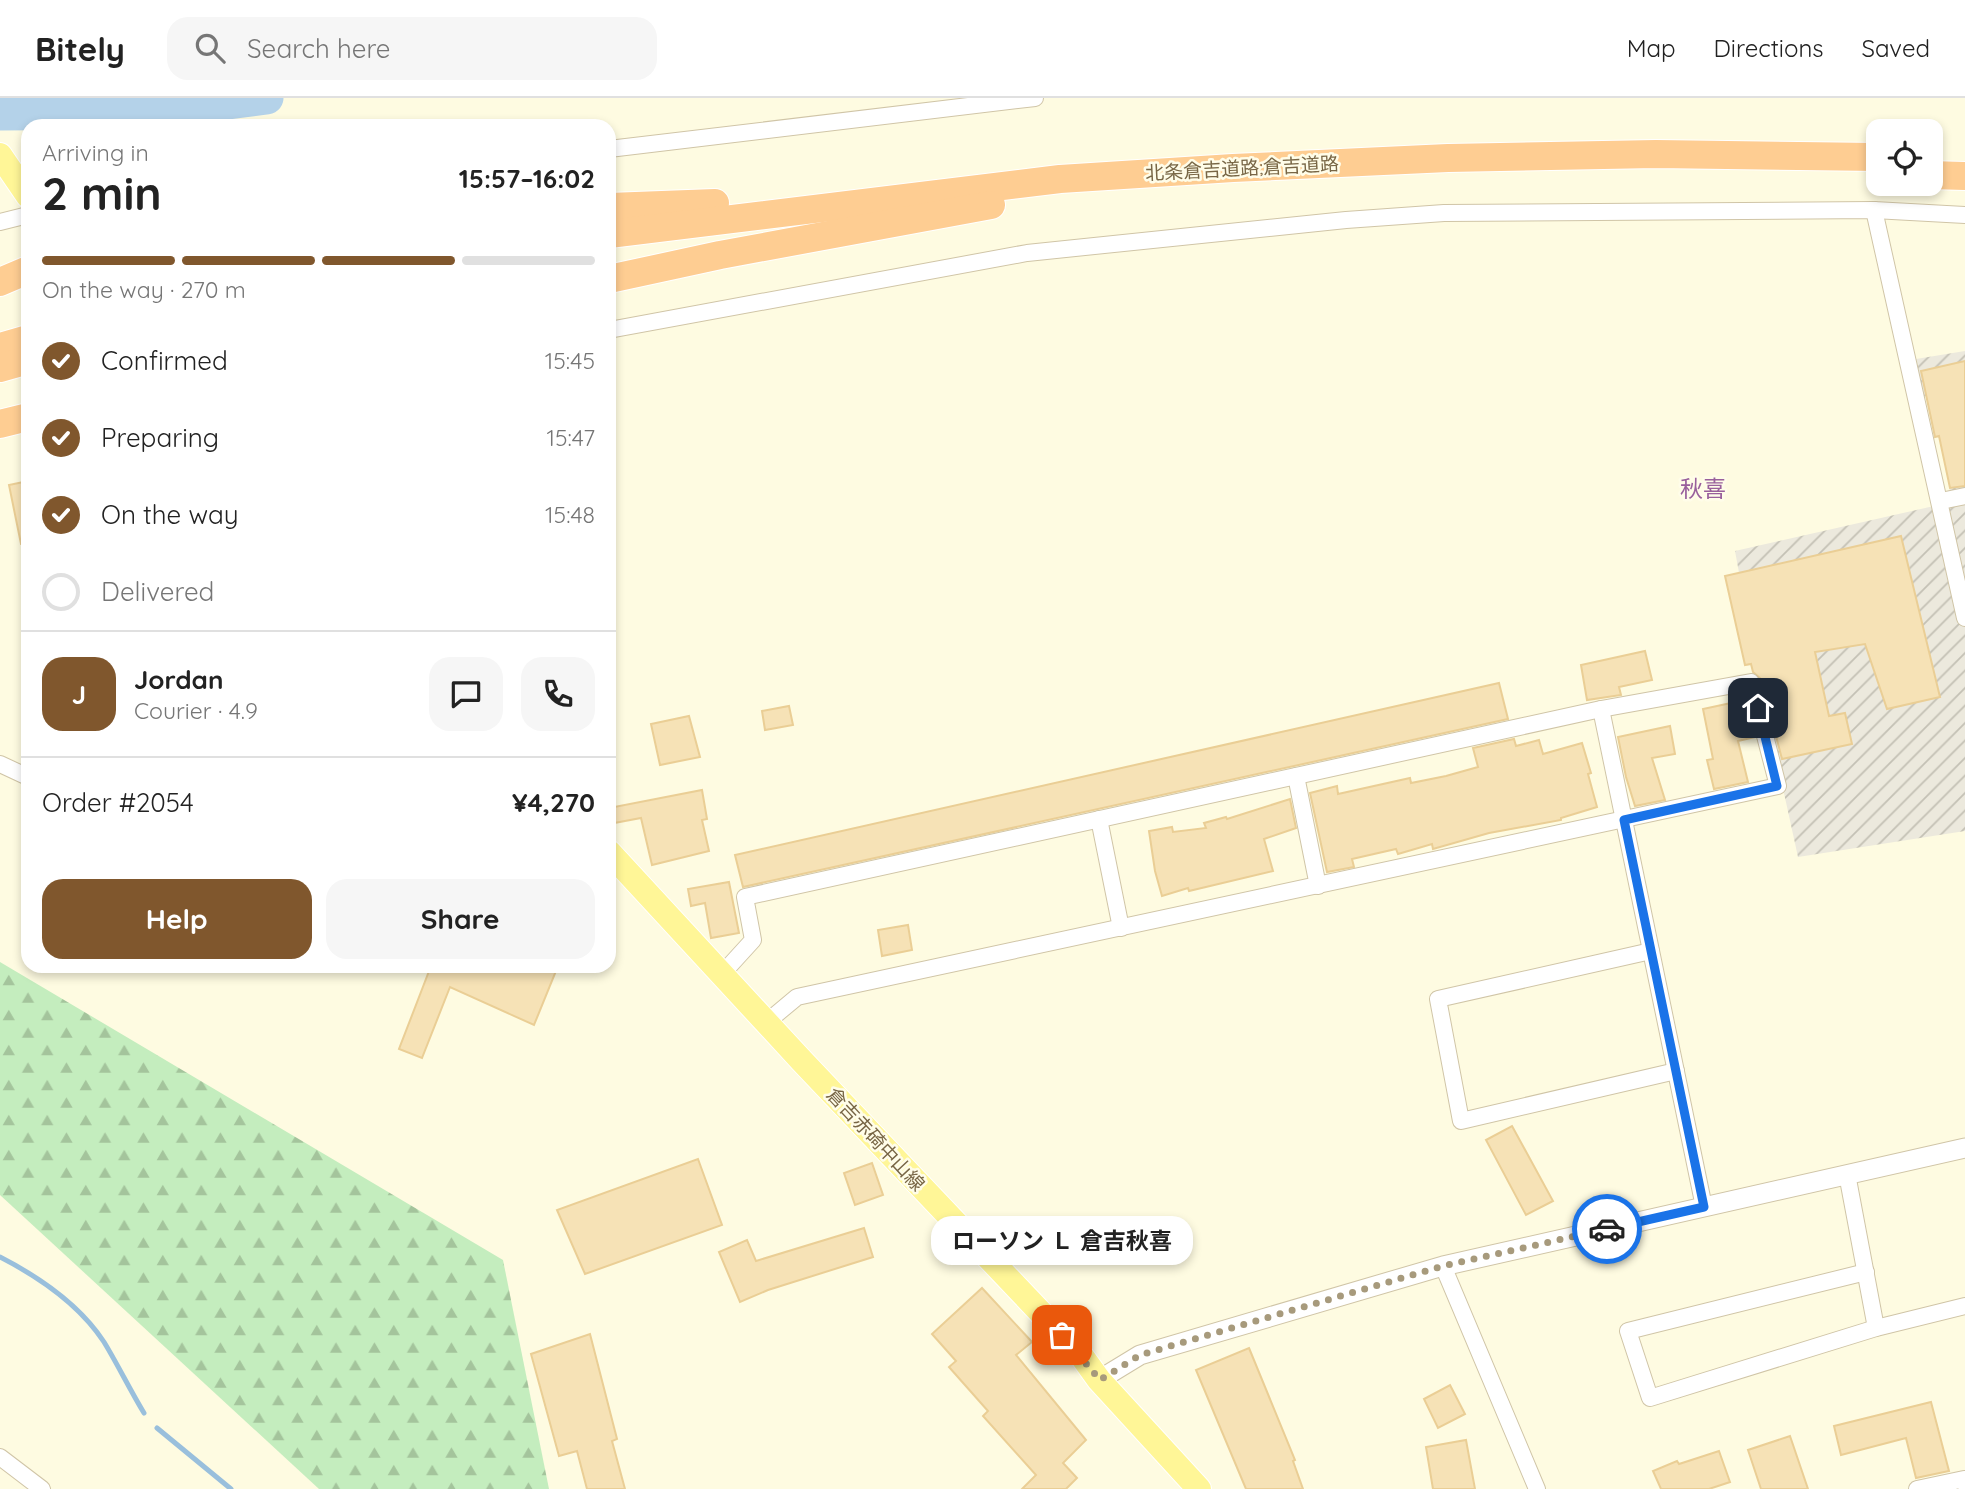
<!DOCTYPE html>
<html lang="en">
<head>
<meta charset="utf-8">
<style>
  body { margin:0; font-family:Quicksand,"Noto Sans JP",sans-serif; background:#f6f6f6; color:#222; height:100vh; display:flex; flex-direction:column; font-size:26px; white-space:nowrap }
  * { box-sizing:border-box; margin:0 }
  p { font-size:23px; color:#767676 }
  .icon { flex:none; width:38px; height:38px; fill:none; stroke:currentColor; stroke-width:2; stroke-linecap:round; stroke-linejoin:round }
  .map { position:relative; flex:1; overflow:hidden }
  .side { position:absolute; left:21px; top:21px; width:595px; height:854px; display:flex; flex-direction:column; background:#fff; border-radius:21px; box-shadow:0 4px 10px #0003 }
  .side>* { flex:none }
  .tools { position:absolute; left:1866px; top:21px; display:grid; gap:14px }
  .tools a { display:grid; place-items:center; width:77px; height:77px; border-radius:14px; background:#fff; box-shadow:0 4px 10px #0003; font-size:35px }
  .pin { position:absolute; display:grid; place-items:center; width:60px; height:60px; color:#fff; margin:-30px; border-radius:14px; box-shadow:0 4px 10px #0006 }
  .courier { position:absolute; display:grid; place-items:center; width:70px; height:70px; margin:-35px; border:5px solid #1a73e8; border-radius:50%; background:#fff; color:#222; box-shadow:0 2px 9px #0007 }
  .bubble { position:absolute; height:49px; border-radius:21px; background:#fff; box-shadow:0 4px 10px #0003; font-size:23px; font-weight:700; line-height:49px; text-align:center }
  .overview em { font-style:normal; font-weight:700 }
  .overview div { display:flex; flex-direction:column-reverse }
  .overview { display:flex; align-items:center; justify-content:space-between; height:119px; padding:0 21px }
  h1 { font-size:46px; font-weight:700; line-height:52px }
  .bar { display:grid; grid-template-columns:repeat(4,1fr); gap:10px 7px; align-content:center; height:84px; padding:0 21px }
  .bar i { height:9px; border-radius:5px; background:#e0e0e0 }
  .bar .on { background:#80572d }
  .bar p { grid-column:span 4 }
  .line { display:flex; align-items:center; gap:18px; padding:0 21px; border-top:2px solid #e0e0e0 }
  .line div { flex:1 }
  .round { display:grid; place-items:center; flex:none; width:74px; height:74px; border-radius:21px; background:#f6f6f6 }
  ol { padding:0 21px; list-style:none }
  li { display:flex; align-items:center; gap:21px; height:77px }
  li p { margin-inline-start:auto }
  li .icon { padding:7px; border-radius:50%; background:#80572d; color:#fff; stroke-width:4 }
  li:last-child { color:#767676 }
  li i { width:38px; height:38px; border:4px solid #e0e0e0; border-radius:50% }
  .action { display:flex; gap:14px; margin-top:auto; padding:14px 21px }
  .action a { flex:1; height:80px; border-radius:21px; background:#80572d; color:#fff; font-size:28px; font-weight:700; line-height:80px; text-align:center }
  .action a+a { background:#f6f6f6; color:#222 }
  header { display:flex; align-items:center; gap:42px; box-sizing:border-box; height:98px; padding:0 35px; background:#fff; border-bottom:2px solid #e0e0e0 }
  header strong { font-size:33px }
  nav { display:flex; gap:38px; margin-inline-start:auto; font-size:24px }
  .search { width:490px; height:63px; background:#f6f6f6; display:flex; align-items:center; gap:18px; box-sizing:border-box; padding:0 24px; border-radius:21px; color:#767676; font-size:26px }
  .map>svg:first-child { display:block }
  .industrial { fill:url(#industrial-furrows) }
  .forest { fill:url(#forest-firs) }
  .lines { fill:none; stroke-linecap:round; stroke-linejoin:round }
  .stream { stroke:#99bfdc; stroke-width:5 }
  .river { stroke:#b4d2e9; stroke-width:33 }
  .building { fill:#f6e2b6; stroke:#eace95; stroke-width:2 }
  .minor-casing { stroke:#d0c5a7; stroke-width:18 }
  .tertiary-casing { stroke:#d0c5a7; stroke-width:21 }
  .primary-casing { stroke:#fff; stroke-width:26 }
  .motorway-casing { stroke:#fff; stroke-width:30 }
  .minor { stroke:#fff; stroke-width:16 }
  .tertiary { stroke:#fff; stroke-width:19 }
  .primary { stroke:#fff697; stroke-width:24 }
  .motorway { stroke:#fecd92; stroke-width:28 }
  .done { stroke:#a79a7c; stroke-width:7; stroke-dasharray:0 12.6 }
  .route { stroke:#1a73e8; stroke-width:9 }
  .labels { text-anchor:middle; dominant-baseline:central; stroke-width:5; stroke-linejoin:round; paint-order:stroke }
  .street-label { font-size:19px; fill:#786645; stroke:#fffde9 }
  .quarter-label { font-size:23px; fill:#99609c; stroke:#fffde9 }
</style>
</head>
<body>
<header>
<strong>Bitely</strong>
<div class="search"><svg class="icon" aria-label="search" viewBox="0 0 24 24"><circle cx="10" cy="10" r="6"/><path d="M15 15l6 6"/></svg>Search here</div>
<nav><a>Map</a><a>Directions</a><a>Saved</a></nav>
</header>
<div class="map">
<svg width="1965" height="1391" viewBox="0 0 1965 1391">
  <defs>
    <pattern id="industrial-furrows" width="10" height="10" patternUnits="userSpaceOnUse" patternTransform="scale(1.75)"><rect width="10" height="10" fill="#ece9dd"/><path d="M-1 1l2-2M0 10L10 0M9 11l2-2" fill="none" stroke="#c4c1b5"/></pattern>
    <pattern id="forest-firs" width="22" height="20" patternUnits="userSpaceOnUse" patternTransform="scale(1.75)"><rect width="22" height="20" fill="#c4edbe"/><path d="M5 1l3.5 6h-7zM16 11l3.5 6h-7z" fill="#a4c49c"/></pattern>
  </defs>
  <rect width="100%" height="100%" fill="#fefbe1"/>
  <path class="industrial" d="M1965 253V733L1798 759 1757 572 1735 453 1934 408 1950 391 1930 297 1923 299 1916 261Z"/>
  <path class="forest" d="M0 864 503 1162 549 1391H319L0 1097Z"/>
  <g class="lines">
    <g class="stream">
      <path d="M0 1159C39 1179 79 1206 104 1244 118 1267 130 1292 144 1315"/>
      <path d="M157 1330 231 1391"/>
    </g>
    <path class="river" d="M0 16 150 15 267 0"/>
  </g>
  <g class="building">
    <path d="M1965 263V388L1950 390 1939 338 1935 339 1921 273Z"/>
    <path d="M28 383V445L21 446 9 387Z"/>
    <path d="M1901 438 1940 599 1887 611 1865 546 1815 554 1829 618 1845 615 1852 646 1782 661 1761 581 1753 574 1751 566 1745 567 1725 478Z"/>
    <path d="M1645 553 1652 582 1619 589 1621 597 1587 602 1581 567Z"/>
    <path d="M1499 585 1508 621 743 789 735 757Z"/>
    <path d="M1745 602 1755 639 1738 643 1748 684 1714 691 1707 662 1713 661 1703 611Z"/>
    <path d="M789 608 793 627 765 632 762 613Z"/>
    <path d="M689 618 700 659 660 667 651 626Z"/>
    <path d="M1670 628 1675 656 1652 660 1665 702 1635 708 1626 679 1618 639Z"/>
    <path d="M1514 641 1516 648 1539 642 1543 656 1582 645 1591 675 1588 676 1597 709 1561 720V722L1489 735 1433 751 1432 746 1398 756 1396 751 1352 761 1354 769 1327 774 1310 695 1337 688 1338 696 1410 680 1411 685 1446 678 1478 669 1473 650Z"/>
    <path d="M702 692 707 721 702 722 709 753 652 767 641 720 609 726V710Z"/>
    <path d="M1290 701 1296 730 1264 741 1273 773 1189 793 1188 790 1162 798 1155 773 1149 733 1172 729 1173 734 1206 730 1204 725 1226 719 1227 721Z"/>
    <path d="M729 784 739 835 711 840 705 805 691 808 688 791Z"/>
    <path d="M908 827 912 852 882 858 878 832Z"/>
    <path d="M431 868H558L534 927 450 889 422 960 399 951Z"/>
    <path d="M1512 1028 1553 1103 1526 1117 1486 1042Z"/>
    <path d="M698 1061 722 1127 585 1176 557 1112Z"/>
    <path d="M872 1065 883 1097 855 1107 844 1075Z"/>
    <path d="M864 1130 873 1159 768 1192 740 1204 719 1154 747 1142 756 1163Z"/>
    <path d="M982 1190 1032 1244 1016 1257 1086 1342 1063 1365 1077 1380 1066 1391H1022L1036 1377 983 1318 988 1313 949 1269 956 1263 932 1236Z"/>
    <path d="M590 1236 617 1341 612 1343 625 1391H587L577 1353 559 1358 531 1256Z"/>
    <path d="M1249 1250 1295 1362 1293 1363 1303 1391H1246L1196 1272Z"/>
    <path d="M1450 1287 1465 1316 1438 1330 1424 1301Z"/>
    <path d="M1931 1304 1949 1373 1916 1380 1906 1340 1841 1357 1834 1328Z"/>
    <path d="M1790 1338 1808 1391H1761L1748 1352Z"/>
    <path d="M1466 1342 1475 1391H1433L1426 1349Z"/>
    <path d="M1719 1353 1730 1384 1709 1391H1661L1653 1373 1677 1363 1679 1366Z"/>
  </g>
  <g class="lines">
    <g class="minor-casing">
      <g id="minor">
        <path d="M609 51 1035 0"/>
        <path d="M1874 112 1965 520"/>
        <path d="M0 124 28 117"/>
        <path d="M609 232 1027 155 1346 122 1444 115 1874 112 1965 117"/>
        <path d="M1941 403 1965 398"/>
        <path d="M1601 611 1704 1109"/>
        <path d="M0 666 28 679"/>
        <path d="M1296 678 1318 788"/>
        <path d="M1099 721 1121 830"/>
        <path d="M1651 853 1438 901 1461 1023 1676 973"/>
        <path d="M722 876 753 842 745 799 1601 611 1751 584 1778 688 797 899 767 924"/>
        <path d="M1847 1076 1876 1230"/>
        <path d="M1443 1168 1537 1391"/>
        <path d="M1866 1174 1628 1233 1650 1300 1876 1230 1965 1208"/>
        <path d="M0 1359 42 1391"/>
        <path d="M1917 1391 1964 1381 1965 1386"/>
      </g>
    </g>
    <g class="tertiary-casing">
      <path id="tertiary" d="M1099 1282 1140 1257 1443 1168 1965 1050"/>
    </g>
    <g class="primary-casing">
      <g id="primary">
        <path d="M0 57 28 98"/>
        <path d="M609 754 802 963 1081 1257 1099 1282 1199 1391"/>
      </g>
    </g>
    <g class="motorway-casing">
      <g id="motorway">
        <path d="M1930 77 1965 78"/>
        <path d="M609 109 715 105"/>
        <path d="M609 136 1060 81 1233 70 1448 60 1656 56 1878 59"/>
        <path d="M609 181 720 157 991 107"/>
        <path d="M0 184 28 172"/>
        <path d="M0 249 28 241"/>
        <path d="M0 270 28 262"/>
        <path d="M0 326 28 319"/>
      </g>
    </g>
    <use href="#minor" class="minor"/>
    <use href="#tertiary" class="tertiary"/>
    <use href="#primary" class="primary"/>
    <use href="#motorway" class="motorway"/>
  </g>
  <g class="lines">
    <path class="done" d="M1062 1237 1100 1282 1140 1257 1443 1168 1607 1131"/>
    <path class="route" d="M1607 1131 1704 1109 1624 722 1777 688 1758 610"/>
  </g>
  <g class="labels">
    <g class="street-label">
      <text transform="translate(1242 70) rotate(-3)">北条倉吉道路;倉吉道路</text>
      <text transform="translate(876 1041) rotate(47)">倉吉赤碕中山線</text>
    </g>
    <g class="quarter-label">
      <text x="1703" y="390">秋喜</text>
    </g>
  </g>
</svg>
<div class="tools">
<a><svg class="icon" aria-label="locate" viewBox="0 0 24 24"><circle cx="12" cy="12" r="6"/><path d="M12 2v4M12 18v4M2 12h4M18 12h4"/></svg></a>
</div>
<div class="pin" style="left:1062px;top:1237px;background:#ea580c"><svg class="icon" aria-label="bag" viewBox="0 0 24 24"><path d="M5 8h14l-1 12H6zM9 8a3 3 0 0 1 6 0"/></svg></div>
<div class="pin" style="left:1758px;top:610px;background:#1f2937"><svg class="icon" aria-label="home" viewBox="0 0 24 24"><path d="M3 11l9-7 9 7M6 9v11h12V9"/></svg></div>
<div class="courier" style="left:1607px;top:1131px"><svg class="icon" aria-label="car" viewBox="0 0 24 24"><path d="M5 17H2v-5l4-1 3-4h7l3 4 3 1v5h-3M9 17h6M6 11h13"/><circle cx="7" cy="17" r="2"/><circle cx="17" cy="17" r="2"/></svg></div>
<div class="bubble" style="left:931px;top:1118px;width:262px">ローソン Ｌ 倉吉秋喜</div>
<section class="side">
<div class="overview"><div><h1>2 min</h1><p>Arriving in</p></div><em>15:57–16:02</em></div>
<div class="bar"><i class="on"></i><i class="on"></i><i class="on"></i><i></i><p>On the way · 270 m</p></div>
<ol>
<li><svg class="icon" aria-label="check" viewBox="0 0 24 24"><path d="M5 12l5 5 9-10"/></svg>Confirmed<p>15:45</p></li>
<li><svg class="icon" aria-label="check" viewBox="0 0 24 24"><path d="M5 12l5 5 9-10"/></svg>Preparing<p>15:47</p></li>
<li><svg class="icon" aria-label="check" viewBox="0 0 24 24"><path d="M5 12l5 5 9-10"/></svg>On the way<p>15:48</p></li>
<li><i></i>Delivered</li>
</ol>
<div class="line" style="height:126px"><b class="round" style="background:#80572d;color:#fff">J</b><div><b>Jordan</b><p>Courier · 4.9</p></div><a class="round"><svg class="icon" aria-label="chat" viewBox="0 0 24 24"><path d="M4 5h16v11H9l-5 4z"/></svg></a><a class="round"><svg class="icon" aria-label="phone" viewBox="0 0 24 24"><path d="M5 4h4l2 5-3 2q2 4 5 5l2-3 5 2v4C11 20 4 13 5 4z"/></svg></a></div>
<div class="line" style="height:91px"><div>Order #2054</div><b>¥4,270</b></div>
<div class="action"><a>Help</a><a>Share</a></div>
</section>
</div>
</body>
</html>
